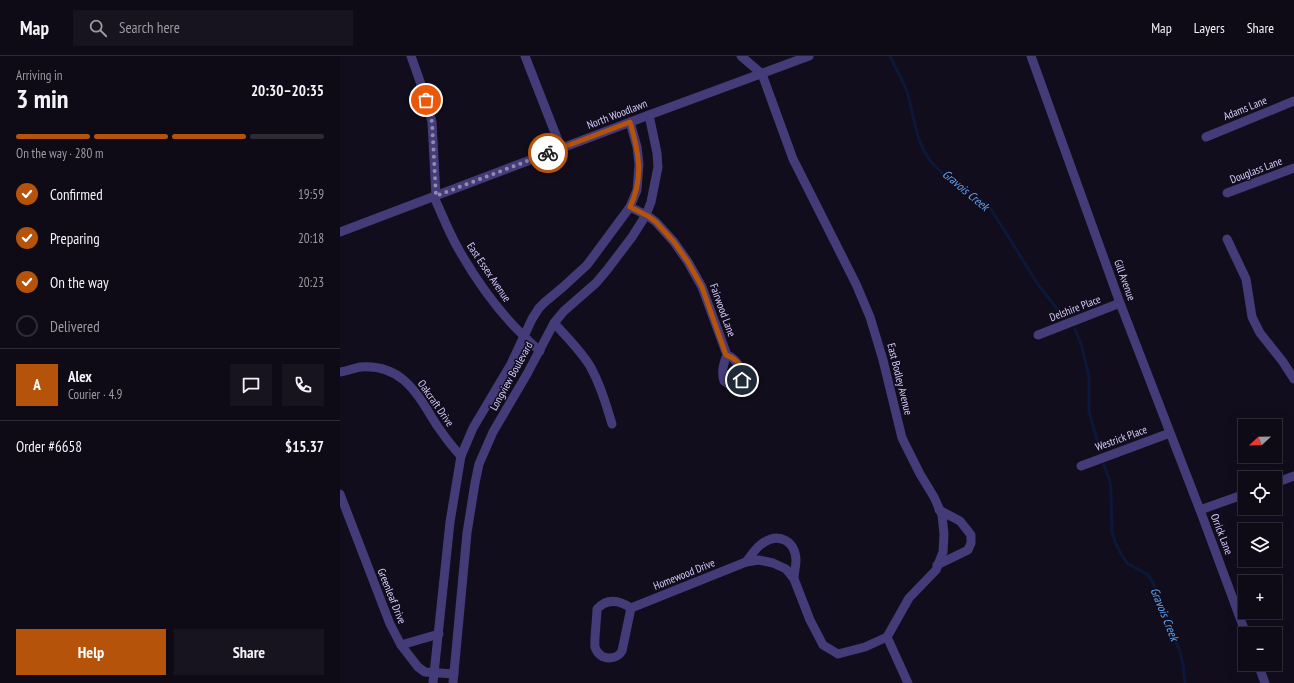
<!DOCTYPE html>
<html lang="en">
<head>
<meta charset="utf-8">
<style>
  body { margin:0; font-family:"PT Sans Narrow",sans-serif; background:#17131f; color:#f1f3f6; height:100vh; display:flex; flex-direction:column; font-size:15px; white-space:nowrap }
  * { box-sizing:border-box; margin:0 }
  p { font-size:13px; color:#9b9aa1 }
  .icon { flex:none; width:22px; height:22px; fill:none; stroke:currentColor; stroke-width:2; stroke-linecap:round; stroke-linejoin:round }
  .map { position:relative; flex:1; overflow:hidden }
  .sheet { display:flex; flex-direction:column; background:#0e0a16; width:340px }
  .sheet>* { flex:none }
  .needle { width:26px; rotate:248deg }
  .controls { position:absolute; left:898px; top:363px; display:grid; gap:8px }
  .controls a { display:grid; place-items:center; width:44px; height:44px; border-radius:0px; background:#0e0a16; box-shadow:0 4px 16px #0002,0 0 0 1px #2e2b35; font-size:20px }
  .pin { position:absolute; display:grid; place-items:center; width:34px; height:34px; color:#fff; margin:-17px; border:2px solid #fff; border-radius:50%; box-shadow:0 1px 4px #0007 }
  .courier { position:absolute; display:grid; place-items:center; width:40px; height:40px; margin:-20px; border:3px solid #b45309; border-radius:50%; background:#fff; color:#222; box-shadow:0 1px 5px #0007 }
  .headline em { font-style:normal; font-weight:700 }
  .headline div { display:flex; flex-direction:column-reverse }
  .headline { display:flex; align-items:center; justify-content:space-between; height:68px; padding:0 16px }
  h1 { font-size:26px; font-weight:700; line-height:30px }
  .bar { display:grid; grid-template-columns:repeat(4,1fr); gap:6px 4px; align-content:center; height:48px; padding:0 16px }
  .bar i { height:5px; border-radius:3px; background:#2e2b35 }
  .bar .on { background:#b45309 }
  .bar p { grid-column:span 4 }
  .line { display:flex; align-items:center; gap:10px; padding:0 16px; border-top:1px solid #2e2b35 }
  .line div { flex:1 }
  .round { display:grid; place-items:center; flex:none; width:42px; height:42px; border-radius:0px; background:#17131f }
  ol { padding:0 16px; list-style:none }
  li { display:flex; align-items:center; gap:12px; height:44px }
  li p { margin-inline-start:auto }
  li .icon { padding:4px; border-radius:50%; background:#b45309; color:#fff; stroke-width:4 }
  li:last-child { color:#9b9aa1 }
  li i { width:22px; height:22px; border:2px solid #2e2b35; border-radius:50% }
  .cta { display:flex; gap:8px; margin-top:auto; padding:8px 16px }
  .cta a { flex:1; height:46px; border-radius:0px; background:#b45309; color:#fff; font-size:16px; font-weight:700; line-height:46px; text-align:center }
  .cta a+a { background:#17131f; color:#f1f3f6 }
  header { display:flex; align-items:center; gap:24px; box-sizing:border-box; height:56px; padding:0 20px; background:#0e0a16; border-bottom:1px solid #2e2b35 }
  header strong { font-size:19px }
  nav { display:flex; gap:22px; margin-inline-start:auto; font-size:14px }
  .search { width:280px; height:36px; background:#17131f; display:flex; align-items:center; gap:10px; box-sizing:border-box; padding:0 14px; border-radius:0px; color:#9b9aa1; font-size:15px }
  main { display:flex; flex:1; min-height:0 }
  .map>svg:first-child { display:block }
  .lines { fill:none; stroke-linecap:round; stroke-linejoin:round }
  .stream { stroke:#0c1838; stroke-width:3 }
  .minor { stroke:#443c79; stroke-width:9 }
  .done { stroke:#928aad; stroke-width:4; stroke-dasharray:0 7.2 }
  .route { stroke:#b45309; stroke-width:5 }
  .labels { text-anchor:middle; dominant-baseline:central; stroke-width:3; stroke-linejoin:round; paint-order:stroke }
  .street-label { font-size:11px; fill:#d7cdfb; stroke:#120d1d }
  .water-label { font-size:12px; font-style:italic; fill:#63a4f3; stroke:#120d1d }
</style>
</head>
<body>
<header>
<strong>Map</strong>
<div class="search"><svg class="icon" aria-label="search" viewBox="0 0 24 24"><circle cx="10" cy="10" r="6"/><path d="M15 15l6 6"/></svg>Search here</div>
<nav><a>Map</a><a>Layers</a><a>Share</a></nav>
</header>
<main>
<section class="sheet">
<div class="headline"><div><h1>3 min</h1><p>Arriving in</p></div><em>20:30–20:35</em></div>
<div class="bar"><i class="on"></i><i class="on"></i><i class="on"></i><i></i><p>On the way · 280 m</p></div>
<ol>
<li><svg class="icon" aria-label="check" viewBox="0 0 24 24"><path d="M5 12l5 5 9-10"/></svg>Confirmed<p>19:59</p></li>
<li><svg class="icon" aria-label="check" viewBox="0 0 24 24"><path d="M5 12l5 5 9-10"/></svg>Preparing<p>20:18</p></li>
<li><svg class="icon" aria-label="check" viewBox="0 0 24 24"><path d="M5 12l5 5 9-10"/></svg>On the way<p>20:23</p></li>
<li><i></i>Delivered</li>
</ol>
<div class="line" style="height:72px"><b class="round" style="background:#b45309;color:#fff">A</b><div><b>Alex</b><p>Courier · 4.9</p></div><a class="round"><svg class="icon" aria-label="chat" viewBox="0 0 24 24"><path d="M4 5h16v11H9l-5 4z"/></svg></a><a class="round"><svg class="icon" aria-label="phone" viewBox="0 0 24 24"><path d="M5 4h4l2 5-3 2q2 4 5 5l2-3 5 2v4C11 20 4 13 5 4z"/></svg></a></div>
<div class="line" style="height:52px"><div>Order #6658</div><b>$15.37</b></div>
<div class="cta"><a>Help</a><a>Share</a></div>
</section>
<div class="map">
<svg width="954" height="627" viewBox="0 0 954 627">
  <rect width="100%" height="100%" fill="#120d1d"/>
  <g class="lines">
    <g class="stream">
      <path d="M550 0C555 12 563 24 567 36 574 58 575 83 589 103 605 125 633 133 651 153L699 230 722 259"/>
      <path d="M735 273 742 291 749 321V356L760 394"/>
      <path d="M764 409 770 426 771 435 772 476 775 486 780 496 787 507 808 519 813 527 840 596 843 609 845 627"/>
    </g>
    <g class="minor">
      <path d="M71 0 83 34 92 66 96 140"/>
      <path d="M185 0 221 92"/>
      <path d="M401 0 422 18 453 103 516 228 530 261 543 304 562 382 580 418 594 441 602 459 604 478 603 496 596 514 569 542 547 581"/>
      <path d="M691 0 780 247 860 454 906 578"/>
      <path d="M866 81 954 45"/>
      <path d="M887 137 954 112"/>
      <path d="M94 141C102 158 109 177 119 194 140 231 167 267 200 295"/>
      <path d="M290 151 308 160 316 166 334 186 348 206 362 231 387 299C391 300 394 303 397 307 405 315 403 322 396 329H390L384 325C381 316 383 308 387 299"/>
      <path d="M0 176 309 59 469 0"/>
      <path d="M887 183 906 223 912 261 920 277 943 306 954 323"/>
      <path d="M214 267C226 280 241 295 250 310 260 328 266 348 272 368"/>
      <path d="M698 279 780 247"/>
      <path d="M0 316C7 315 14 312 21 311 64 308 78 340 98 371 105 381 112 391 121 400"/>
      <path d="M741 410 830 377"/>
      <path d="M935 427 954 420"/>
      <path d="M0 438 50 568 61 589 78 611 85 616 114 618"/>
      <path d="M860 454 905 438"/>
      <path d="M406 506C411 500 416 491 423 487 439 476 455 485 456 504 456 510 454 517 454 523"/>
      <path d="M597 509 628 494 631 487V479L620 465 599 454"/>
      <path d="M291 552 282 595C279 600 276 602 269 602 263 602 257 598 255 591 254 584 257 562 257 553 267 542 279 544 291 552L406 506 419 504 433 507 446 513 454 523 470 564 483 589 498 598 525 591 547 581"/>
      <path d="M547 581 568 627"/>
      <path d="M61 589 99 578"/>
      <path d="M918 608 925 627"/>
      <path d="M93 627 110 466 121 400 133 372 171 308 192 263 199 252 205 246 223 231 247 209 290 151 297 134 299 108 297 91 290 66"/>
      <path d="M113 627 127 477 135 427 139 408 153 376 187 318 214 267 224 255 256 227 267 214 292 181 306 159 311 146 318 111 317 97 309 59"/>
    </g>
  </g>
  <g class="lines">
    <path class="done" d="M86 44 92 66 96 140 208 97"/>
    <path class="route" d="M208 97 290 66C299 97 304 121 290 151L308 160 316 166 334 186 348 206 362 231 386 299C393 301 403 309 403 317 403 319 402 321 402 324"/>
  </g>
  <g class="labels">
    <g class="street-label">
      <text transform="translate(905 52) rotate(-22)">Adams Lane</text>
      <text transform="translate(277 58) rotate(-21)">North Woodlawn</text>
      <text transform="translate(916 114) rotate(-21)">Douglass Lane</text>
      <text transform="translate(149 216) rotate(56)">East Essex Avenue</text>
      <text transform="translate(785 224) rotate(70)">Gill Avenue</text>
      <text transform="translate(735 252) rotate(-21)">Delshire Place</text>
      <text transform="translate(383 254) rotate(70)">Fairwood Lane</text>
      <text transform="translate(171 320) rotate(-61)">Longview Boulevard</text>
      <text transform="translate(560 323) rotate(76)">East Bodley Avenue</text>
      <text transform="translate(96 347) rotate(55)">Oakcraft Drive</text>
      <text transform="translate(781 382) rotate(-20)">Westrick Place</text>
      <text transform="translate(882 478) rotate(69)">Orrick Lane</text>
      <text transform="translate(344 518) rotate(-22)">Homewood Drive</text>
      <text transform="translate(52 540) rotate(68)">Greenleaf Drive</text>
    </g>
    <g class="water-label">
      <text transform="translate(626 134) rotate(40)">Gravois Creek</text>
      <text transform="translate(825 558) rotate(68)">Gravois Creek</text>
    </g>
  </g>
</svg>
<div class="controls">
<a><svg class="needle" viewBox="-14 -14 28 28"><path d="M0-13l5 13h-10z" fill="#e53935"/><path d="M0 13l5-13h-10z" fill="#9b9aa1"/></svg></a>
<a><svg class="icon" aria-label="locate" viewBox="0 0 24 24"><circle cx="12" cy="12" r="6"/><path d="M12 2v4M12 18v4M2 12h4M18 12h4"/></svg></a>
<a><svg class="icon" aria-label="layers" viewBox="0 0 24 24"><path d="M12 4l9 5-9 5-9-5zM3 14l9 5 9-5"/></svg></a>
<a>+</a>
<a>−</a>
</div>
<div class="pin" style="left:86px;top:44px;background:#ea580c"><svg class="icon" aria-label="bag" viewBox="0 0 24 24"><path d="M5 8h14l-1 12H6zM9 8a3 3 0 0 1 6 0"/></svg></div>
<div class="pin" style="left:402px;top:324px;background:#1f2937"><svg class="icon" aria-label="home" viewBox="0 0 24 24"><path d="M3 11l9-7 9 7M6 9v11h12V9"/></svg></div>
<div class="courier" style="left:208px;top:97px"><svg class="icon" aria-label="bike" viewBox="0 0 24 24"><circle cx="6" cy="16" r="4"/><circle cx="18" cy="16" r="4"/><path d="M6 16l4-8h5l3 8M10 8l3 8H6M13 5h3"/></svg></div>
</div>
</main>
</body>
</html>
